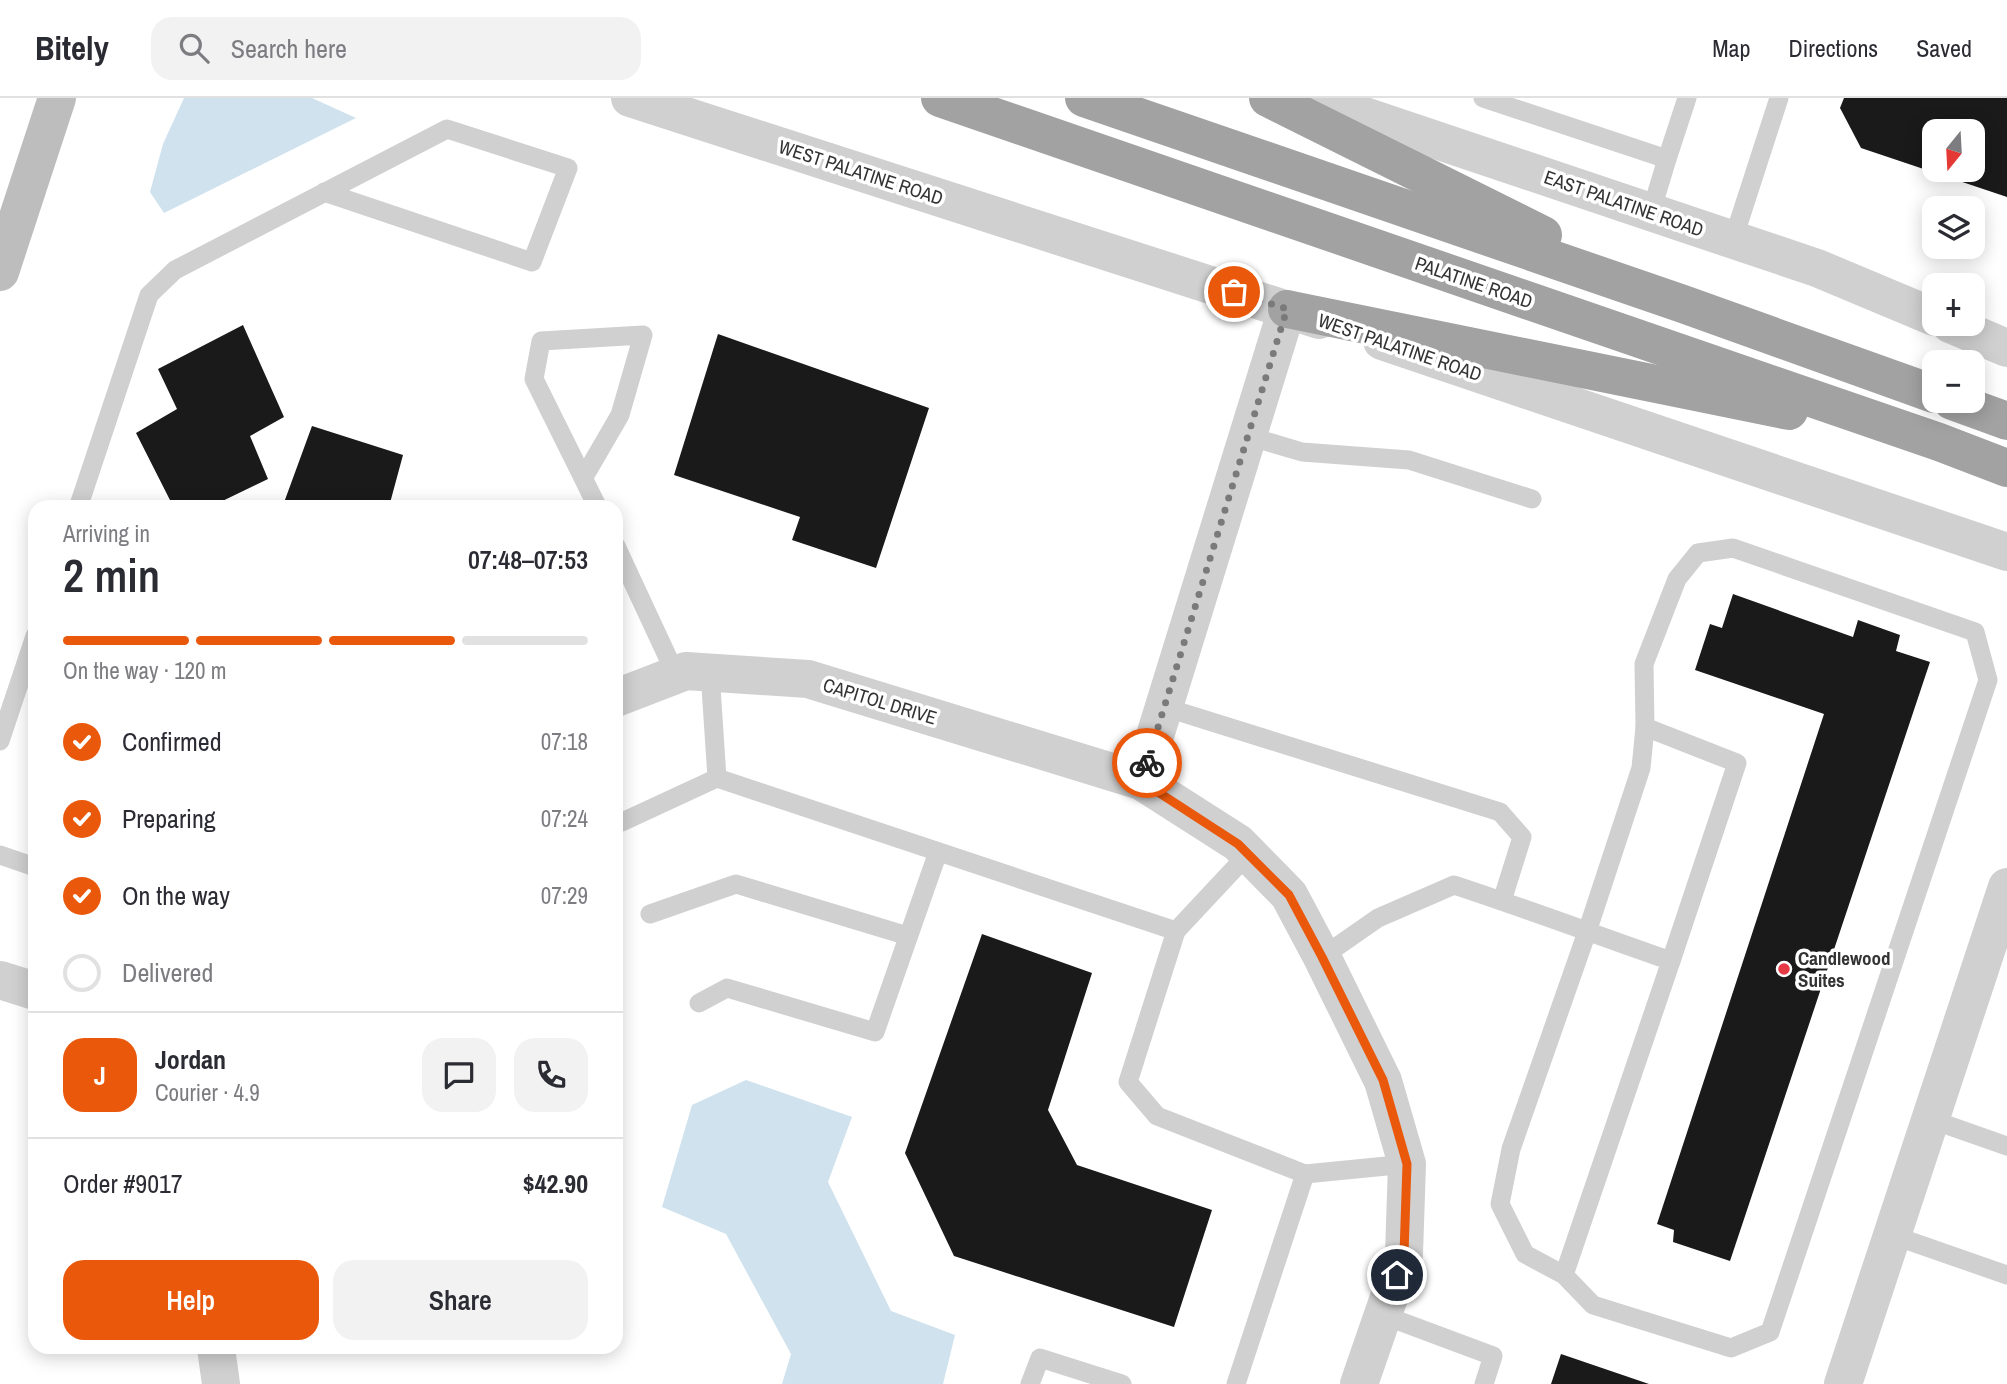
<!DOCTYPE html>
<html lang="en">
<head>
<meta charset="utf-8">
<style>
  body { margin:0; font-family:"Archivo Narrow",sans-serif; background:#f2f2f3; color:#2b2b33; height:100vh; display:flex; flex-direction:column; font-size:26px; white-space:nowrap }
  * { box-sizing:border-box; margin:0 }
  p { font-size:23px; color:#7c7c81 }
  .icon { flex:none; width:38px; height:38px; fill:none; stroke:currentColor; stroke-width:2; stroke-linecap:round; stroke-linejoin:round }
  .map { position:relative; flex:1; overflow:hidden }
  .details { position:absolute; left:28px; top:402px; width:595px; height:854px; display:flex; flex-direction:column; background:#fff; border-radius:21px; box-shadow:0 4px 18px #0003 }
  .details>* { flex:none }
  .needle { width:46px; rotate:198deg }
  .tools { position:absolute; left:1922px; top:21px; display:grid; gap:14px }
  .tools a { display:grid; place-items:center; width:63px; height:63px; border-radius:14px; background:#fff; box-shadow:0 4px 18px #0003; font-size:35px }
  .pin { position:absolute; display:grid; place-items:center; width:60px; height:60px; color:#fff; margin:-30px; border:4px solid #fff; border-radius:50%; box-shadow:0 2px 7px #0007 }
  .courier { position:absolute; display:grid; place-items:center; width:70px; height:70px; margin:-35px; border:5px solid #ea580c; border-radius:50%; background:#fff; color:#222; box-shadow:0 2px 9px #0007 }
  .headline em { font-style:normal; font-weight:600 }
  .headline div { display:flex; flex-direction:column-reverse }
  .headline { display:flex; align-items:center; justify-content:space-between; height:119px; padding:0 35px }
  h1 { font-size:46px; font-weight:600; line-height:52px }
  .bar { display:grid; grid-template-columns:repeat(4,1fr); gap:10px 7px; align-content:center; height:84px; padding:0 35px }
  .bar i { height:9px; border-radius:5px; background:#e1e1e2 }
  .bar .selected { background:#ea580c }
  .bar p { grid-column:span 4 }
  .line { display:flex; align-items:center; gap:18px; padding:0 35px; border-top:2px solid #e1e1e2 }
  .line div { flex:1 }
  .round { display:grid; place-items:center; flex:none; width:74px; height:74px; border-radius:21px; background:#f2f2f3 }
  ol { padding:0 35px; list-style:none }
  li { display:flex; align-items:center; gap:21px; height:77px }
  li p { margin-inline-start:auto }
  li .icon { padding:7px; border-radius:50%; background:#ea580c; color:#fff; stroke-width:4 }
  li:last-child { color:#7c7c81 }
  li i { width:38px; height:38px; border:4px solid #e1e1e2; border-radius:50% }
  .action { display:flex; gap:14px; margin-top:auto; padding:14px 35px }
  .action a { flex:1; height:80px; border-radius:21px; background:#ea580c; color:#fff; font-size:28px; font-weight:600; line-height:80px; text-align:center }
  .action a+a { background:#f2f2f3; color:#2b2b33 }
  header { display:flex; align-items:center; gap:42px; box-sizing:border-box; height:98px; padding:0 35px; background:#fff; border-bottom:2px solid #e1e1e2 }
  header strong { font-size:33px }
  nav { display:flex; gap:38px; margin-inline-start:auto; font-size:24px }
  .search { width:490px; height:63px; background:#f2f2f3; display:flex; align-items:center; gap:18px; box-sizing:border-box; padding:0 24px; border-radius:21px; color:#7c7c81; font-size:26px }
  .map>svg:first-child { display:block }
  .water { fill:#cfe2ee }
  .building { fill:#1a1a1a; fill-rule:evenodd }
  .lines { fill:none; stroke-linecap:round; stroke-linejoin:round }
  .service { stroke:#d0d0d0; stroke-width:19 }
  .minor { stroke:#d0d0d0; stroke-width:38 }
  .tertiary { stroke:#d0d0d0; stroke-width:38 }
  .secondary { stroke:#bdbdbd; stroke-width:38 }
  .trunk { stroke:#a2a2a2; stroke-width:38 }
  .done { stroke:#7a7a7a; stroke-width:7; stroke-dasharray:0 12.6 }
  .route { stroke:#ea580c; stroke-width:9 }
  .poi-dot { fill:#e63946; stroke:#fff; stroke-width:2.5 }
  .labels { text-anchor:middle; dominant-baseline:central; stroke-width:7; stroke-linejoin:round; paint-order:stroke }
  .street-label { font-size:19px; fill:#333; stroke:#fff }
  .poi-label { font-size:19px; font-weight:bold; fill:#333; stroke:#fff; text-anchor:start }
</style>
</head>
<body>
<header>
<strong>Bitely</strong>
<div class="search"><svg class="icon" aria-label="search" viewBox="0 0 24 24"><circle cx="10" cy="10" r="6"/><path d="M15 15l6 6"/></svg>Search here</div>
<nav><a>Map</a><a>Directions</a><a>Saved</a></nav>
</header>
<div class="map">
<svg width="2007" height="1286" viewBox="0 0 2007 1286">
  <rect width="100%" height="100%" fill="#fff"/>
  <g class="water">
    <path d="M184 0H312L356 20 164 115 150 94 163 46Z"/>
    <path d="M746 982 852 1019 828 1084 891 1213 955 1237 943 1286H782L791 1256 726 1136 662 1109 692 1007Z"/>
  </g>
  <g class="building">
    <path d="M1844 0H2007V99L1861 50 1840 10ZM1934 33H1972V72H1934Z"/>
    <path d="M243 227 284 319 250 338 268 381 208 410H174L136 335 177 311 158 271Z"/>
    <path d="M718 236 929 310 876 470 792 442 800 419 674 377Z"/>
    <path d="M312 328 403 357 390 405 401 410H282Z"/>
    <path d="M1733 496 1853 539 1858 522 1900 537 1896 553 1930 564 1730 1163 1673 1144 1674 1132 1657 1126 1824 616 1695 572 1710 526 1722 530Z"/>
    <path d="M982 836 1092 875 1048 1012 1077 1067 1212 1112 1174 1229 954 1158 905 1055Z"/>
    <path d="M1561 1256 1649 1286H1551Z"/>
  </g>
  <g class="lines">
    <g class="service">
      <path d="M1483 0 1667 61 1651 114"/>
      <path d="M1667 61 1687 0"/>
      <path d="M1733 142 1779 0"/>
      <path d="M1248 338 1302 354 1409 362 1532 401"/>
      <path d="M584 379 620 317 643 237 541 243 534 281 598 410"/>
      <path d="M78 410 149 197 175 172 447 31 568 70 532 164 324 94"/>
      <path d="M616 448 676 577"/>
      <path d="M1164 609 1500 714 1522 739 1502 803"/>
      <path d="M1645 629 1737 665 1671 863"/>
      <path d="M0 643 35 538"/>
      <path d="M717 680 1176 833 1248 756"/>
      <path d="M622 724 717 680 710 574"/>
      <path d="M0 757 35 769"/>
      <path d="M650 816 736 786 908 838"/>
      <path d="M1176 833 1128 984 1157 1018 1305 1076 1407 1066"/>
      <path d="M1322 859 1378 820 1454 787C1527 811 1599 838 1671 863L1564 1177 1593 1207 1731 1250 1770 1234 1988 582 1975 534 1733 450 1698 455 1677 481 1644 566 1645 629 1641 670 1587 834 1511 1051 1500 1106 1525 1156 1564 1177"/>
      <path d="M699 905 727 890 875 934 938 754"/>
      <path d="M1930 1021 2007 1048"/>
      <path d="M1892 1137 2007 1177"/>
      <path d="M1383 1217 1493 1258 1484 1286"/>
      <path d="M1030 1286 1040 1260 1122 1286"/>
      <path d="M1236 1286 1305 1076"/>
    </g>
    <g class="minor">
      <path d="M616 600 686 573 808 581 1141 683 1238 745 1289 797 1322 859 1383 983 1407 1066 1404 1156 1359 1286"/>
      <path d="M1141 683 1287 211"/>
      <path d="M0 882 35 893"/>
      <path d="M216 1250 221 1286"/>
      <path d="M1843 1286 2007 789"/>
    </g>
    <g class="tertiary">
      <path d="M630 0 1319 222"/>
      <path d="M1311 0 1817 170 1934 219"/>
      <path d="M1950 226 2007 250"/>
      <path d="M1382 243 2007 454"/>
    </g>
    <path class="secondary" d="M0 174 57 0"/>
    <g class="trunk">
      <path d="M940 0 1939 344 2007 370"/>
      <path d="M1084 0 1683 206 1934 296"/>
      <path d="M1268 0 1543 137"/>
      <path d="M1287 211 1789 313"/>
      <path d="M1952 303 2007 323"/>
    </g>
  </g>
  <g class="lines">
    <path class="done" d="M1147 665 1287 211 1234 194"/>
    <path class="route" d="M1147 665 1141 683 1238 746 1289 797 1322 859 1383 982 1407 1066 1404 1156 1397 1177"/>
  </g>
  <circle class="poi-dot" cx="1784" cy="871" r="7"/>
  <g class="labels">
    <g class="street-label">
      <text transform="translate(861 74) rotate(18)">WEST PALATINE ROAD</text>
      <text transform="translate(1624 105) rotate(19)">EAST PALATINE ROAD</text>
      <text transform="translate(1474 184) rotate(19)">PALATINE ROAD</text>
      <text transform="translate(1400 249) rotate(19)">WEST PALATINE ROAD</text>
      <text transform="translate(880 603) rotate(17)">CAPITOL DRIVE</text>
    </g>
    <g class="poi-label">
      <text x="1798" y="860">Candlewood<tspan x="1798" dy="22">Suites</tspan></text>
    </g>
  </g>
</svg>
<div class="tools">
<a><svg class="needle" viewBox="-14 -14 28 28"><path d="M0-13l5 13h-10z" fill="#e53935"/><path d="M0 13l5-13h-10z" fill="#7c7c81"/></svg></a>
<a><svg class="icon" aria-label="layers" viewBox="0 0 24 24"><path d="M12 4l9 5-9 5-9-5zM3 14l9 5 9-5"/></svg></a>
<a>+</a>
<a>−</a>
</div>
<div class="pin" style="left:1234px;top:194px;background:#ea580c"><svg class="icon" aria-label="bag" viewBox="0 0 24 24"><path d="M5 8h14l-1 12H6zM9 8a3 3 0 0 1 6 0"/></svg></div>
<div class="pin" style="left:1397px;top:1177px;background:#1f2937"><svg class="icon" aria-label="home" viewBox="0 0 24 24"><path d="M3 11l9-7 9 7M6 9v11h12V9"/></svg></div>
<div class="courier" style="left:1147px;top:665px"><svg class="icon" aria-label="bike" viewBox="0 0 24 24"><circle cx="6" cy="16" r="4"/><circle cx="18" cy="16" r="4"/><path d="M6 16l4-8h5l3 8M10 8l3 8H6M13 5h3"/></svg></div>
<section class="details">
<div class="headline"><div><h1>2 min</h1><p>Arriving in</p></div><em>07:48–07:53</em></div>
<div class="bar"><i class="selected"></i><i class="selected"></i><i class="selected"></i><i></i><p>On the way · 120 m</p></div>
<ol>
<li><svg class="icon" aria-label="check" viewBox="0 0 24 24"><path d="M5 12l5 5 9-10"/></svg>Confirmed<p>07:18</p></li>
<li><svg class="icon" aria-label="check" viewBox="0 0 24 24"><path d="M5 12l5 5 9-10"/></svg>Preparing<p>07:24</p></li>
<li><svg class="icon" aria-label="check" viewBox="0 0 24 24"><path d="M5 12l5 5 9-10"/></svg>On the way<p>07:29</p></li>
<li><i></i>Delivered</li>
</ol>
<div class="line" style="height:126px"><b class="round" style="background:#ea580c;color:#fff">J</b><div><b>Jordan</b><p>Courier · 4.9</p></div><a class="round"><svg class="icon" aria-label="chat" viewBox="0 0 24 24"><path d="M4 5h16v11H9l-5 4z"/></svg></a><a class="round"><svg class="icon" aria-label="phone" viewBox="0 0 24 24"><path d="M5 4h4l2 5-3 2q2 4 5 5l2-3 5 2v4C11 20 4 13 5 4z"/></svg></a></div>
<div class="line" style="height:91px"><div>Order #9017</div><b>$42.90</b></div>
<div class="action"><a>Help</a><a>Share</a></div>
</section>
</div>
</body>
</html>
